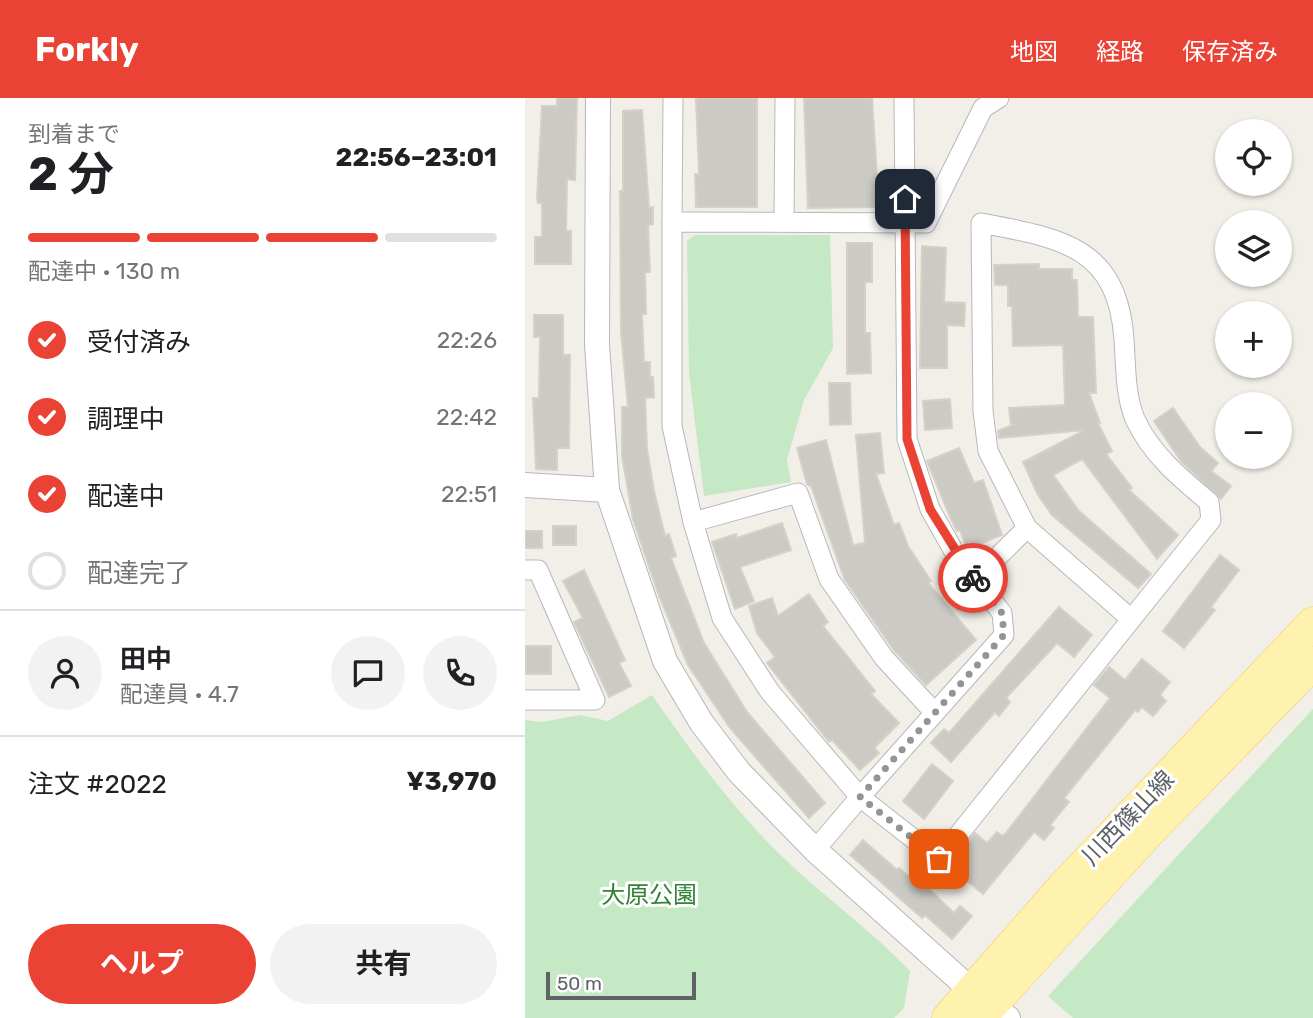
<!DOCTYPE html>
<html lang="ja">
<head>
<meta charset="utf-8">
<style>
  body { margin:0; font-family:Rubik,"Noto Sans JP",sans-serif; background:#f2f2f2; color:#202124; height:100vh; display:flex; flex-direction:column; font-size:26px; white-space:nowrap }
  * { box-sizing:border-box; margin:0 }
  p { font-size:23px; color:#757577 }
  .icon { flex:none; width:38px; height:38px; fill:none; stroke:currentColor; stroke-width:2; stroke-linecap:round; stroke-linejoin:round }
  .map { position:relative; flex:1; overflow:hidden }
  .panel { display:flex; flex-direction:column; background:#fff; width:525px }
  .panel>* { flex:none }
  .tools { position:absolute; left:690px; top:21px; display:grid; gap:14px }
  .tools a { display:grid; place-items:center; width:77px; height:77px; border-radius:50%; background:#fff; box-shadow:0 2px 5px #0004; font-size:35px }
  .scale { position:absolute; left:21px; bottom:18px; width:150px; box-sizing:border-box; padding-left:7px; border:4px solid #5f6368; border-top:0; font-size:19px; line-height:24px; white-space:nowrap; color:#5f6368; -webkit-text-stroke:5px #fff; paint-order:stroke }
  .pin { position:absolute; display:grid; place-items:center; width:60px; height:60px; color:#fff; margin:-30px; border-radius:14px; box-shadow:0 4px 10px #0006 }
  .courier { position:absolute; display:grid; place-items:center; width:70px; height:70px; margin:-35px; border:5px solid #ea4335; border-radius:50%; background:#fff; color:#222; box-shadow:0 2px 9px #0007 }
  .headline em { font-style:normal; font-weight:700 }
  .headline div { display:flex; flex-direction:column-reverse }
  .headline { display:flex; align-items:center; justify-content:space-between; height:119px; padding:0 28px }
  h1 { font-size:46px; font-weight:700; line-height:52px }
  .bar { display:grid; grid-template-columns:repeat(4,1fr); gap:10px 7px; align-content:center; height:84px; padding:0 28px }
  .bar i { height:9px; border-radius:5px; background:#e0e0e0 }
  .bar .selected { background:#ea4335 }
  .bar p { grid-column:span 4 }
  .line { display:flex; align-items:center; gap:18px; padding:0 28px; border-top:2px solid #e0e0e0 }
  .line div { flex:1 }
  .round { display:grid; place-items:center; flex:none; width:74px; height:74px; border-radius:37px; background:#f2f2f2 }
  ol { padding:0 28px; list-style:none }
  li { display:flex; align-items:center; gap:21px; height:77px }
  li p { margin-inline-start:auto }
  li .icon { padding:7px; border-radius:50%; background:#ea4335; color:#fff; stroke-width:4 }
  li:last-child { color:#757577 }
  li i { width:38px; height:38px; border:4px solid #e0e0e0; border-radius:50% }
  .button { display:flex; gap:14px; margin-top:auto; padding:14px 28px }
  .button a { flex:1; height:80px; border-radius:42px; background:#ea4335; color:#fff; font-size:28px; font-weight:700; line-height:80px; text-align:center }
  .button a+a { background:#f2f2f2; color:#202124 }
  header { display:flex; align-items:center; gap:42px; box-sizing:border-box; height:98px; padding:0 35px; background:#ea4335; color:#fff }
  header strong { font-size:33px }
  nav { display:flex; gap:38px; margin-inline-start:auto; font-size:24px }
  main { display:flex; flex:1; min-height:0 }
  .map>svg:first-child { display:block }
  .green { fill:#c5e8c5 }
  .building { fill:#cccac5; stroke:#d6d1c6; stroke-width:2 }
  .lines { fill:none; stroke-linecap:round; stroke-linejoin:round }
  .minor-casing { stroke:#b5b8bc; stroke-width:21 }
  .tertiary-casing { stroke:#b5b8bc; stroke-width:26 }
  .primary-casing { stroke:#f2c960; stroke-width:33 }
  .minor { stroke:#fff; stroke-width:19 }
  .tertiary { stroke:#fff; stroke-width:24 }
  .primary { stroke:#fff2af; stroke-width:32 }
  .done { stroke:#929495; stroke-width:7; stroke-dasharray:0 12.6 }
  .route { stroke:#ea4335; stroke-width:9 }
  .labels { text-anchor:middle; dominant-baseline:central; stroke-width:6; stroke-linejoin:round; paint-order:stroke }
  .street-label { font-size:24px; fill:#5f6368; stroke:#fff }
  .park-label { font-size:24px; fill:#348238; stroke:#fff }
</style>
</head>
<body>
<header>
<strong>Forkly</strong>
<nav><a>地図</a><a>経路</a><a>保存済み</a></nav>
</header>
<main>
<section class="panel">
<div class="headline"><div><h1>2 分</h1><p>到着まで</p></div><em>22:56–23:01</em></div>
<div class="bar"><i class="selected"></i><i class="selected"></i><i class="selected"></i><i></i><p>配達中 · 130 m</p></div>
<ol>
<li><svg class="icon" aria-label="check" viewBox="0 0 24 24"><path d="M5 12l5 5 9-10"/></svg>受付済み<p>22:26</p></li>
<li><svg class="icon" aria-label="check" viewBox="0 0 24 24"><path d="M5 12l5 5 9-10"/></svg>調理中<p>22:42</p></li>
<li><svg class="icon" aria-label="check" viewBox="0 0 24 24"><path d="M5 12l5 5 9-10"/></svg>配達中<p>22:51</p></li>
<li><i></i>配達完了</li>
</ol>
<div class="line" style="height:126px"><a class="round"><svg class="icon" aria-label="person" viewBox="0 0 24 24"><circle cx="12" cy="8" r="4"/><path d="M4 21q1-7 8-7t8 7"/></svg></a><div><b>田中</b><p>配達員 · 4.7</p></div><a class="round"><svg class="icon" aria-label="chat" viewBox="0 0 24 24"><path d="M4 5h16v11H9l-5 4z"/></svg></a><a class="round"><svg class="icon" aria-label="phone" viewBox="0 0 24 24"><path d="M5 4h4l2 5-3 2q2 4 5 5l2-3 5 2v4C11 20 4 13 5 4z"/></svg></a></div>
<div class="line" style="height:91px"><div>注文 #2022</div><b>¥3,970</b></div>
<div class="button"><a>ヘルプ</a><a>共有</a></div>
</section>
<div class="map">
<svg width="788" height="920" viewBox="0 0 788 920">
  <rect width="100%" height="100%" fill="#f1efe8"/>
  <g class="green">
    <path d="M170 137H305L308 250 279 302 262 362 266 384 179 398 164 276 162 143Z"/>
    <path d="M127 597C169 657 211 716 265 766 304 803 348 834 385 873L379 910 369 920H0V622L17 624 55 617 83 623Z"/>
    <path d="M788 611V920H548L523 898Z"/>
  </g>
  <g class="building">
    <path d="M32 0H52L50 82 42 81 41 133H46V166H10V139H17V105H13L12 101 17 8H32Z"/>
    <path d="M171 0H232V109H171L170 76H174Z"/>
    <path d="M279 0H347L354 109 283 110Z"/>
    <path d="M117 12 124 110 128 109V126L123 127 125 174H120L121 216H117L119 264H125V279H128L129 299 120 300 122 351 129 393 140 438 144 436 151 458 146 460 179 545 222 614 300 705 284 720 205 630 163 567 134 498 108 421 97 358V309H103L96 234 95 93H98V13Z"/>
    <path d="M322 145H347V184H340V235H345L346 275 322 276Z"/>
    <path d="M397 148 421 150 419 204 440 205 439 228 422 227V270H395Z"/>
    <path d="M514 166V171H547V182H552L553 219H568L571 295H564L575 325H573L587 353 581 356 607 390 604 392 653 437 632 461 557 361 528 377 554 413 626 476 613 490 527 417 513 397 498 364 560 332 474 340 473 333 490 326H486L484 310 540 307 538 247 488 248 487 208H483V187H470L469 167Z"/>
    <path d="M9 217H38V257H45L44 350H32V372L11 371 8 300H14L15 239H9Z"/>
    <path d="M304 285H325L326 326 305 327Z"/>
    <path d="M425 301 427 330 400 332 398 303Z"/>
    <path d="M648 310 675 349 693 365 686 373 706 388 696 401 656 363 629 323Z"/>
    <path d="M355 335 359 375 351 376 369 427 374 425 383 448 406 483 403 485 451 542 401 587 369 552 320 482 286 388 282 386 272 350 301 342 328 447 340 445 331 337Z"/>
    <path d="M434 350 449 385 458 382 477 437 442 451 435 432 432 433 426 421 402 363Z"/>
    <path d="M257 425 266 452 215 469 229 503 210 511 187 444 211 436 212 440Z"/>
    <rect x="28" y="428" width="23" height="19"/>
    <rect x="0" y="433" width="17" height="17"/>
    <path d="M695 457 714 472 686 509 690 512 659 550 638 533Z"/>
    <path d="M59 472 100 562 94 565 106 588 84 599 49 524 58 520 38 483Z"/>
    <path d="M284 496 303 524 298 528 350 593 346 596 374 625 349 650 354 655 335 672 307 642 304 644 242 565 250 559 232 535 224 508 247 500 253 518Z"/>
    <path d="M534 509 567 537 549 559 532 545 481 600 485 604 474 618 470 614 426 664 406 645 419 631 424 635Z"/>
    <rect x="1" y="548" width="25" height="28"/>
    <path d="M617 561 645 584 635 597 641 603 628 618 617 609 613 614 610 612 539 700 544 704 525 727 529 730 519 742 509 734 458 796 434 776 437 772 428 764 450 735 462 745 472 734 477 738 481 735 585 600 569 587 584 569 600 582Z"/>
    <path d="M407 666 428 683 399 721 378 703Z"/>
    <path d="M338 742 372 772 374 770 401 793 403 790 429 815 435 808 447 818 427 841 400 817 397 820 325 757Z"/>
  </g>
  <g class="lines">
    <g class="minor-casing">
      <g id="minor">
        <path d="M379 0 382 341 405 411 431 457 477 515 479 537 335 699 414 761 686 422 684 404C655 380 626 356 610 321 600 297 601 268 599 242 593 148 535 140 456 125L458 313 463 353 502 430 606 521"/>
        <path d="M259 123 260 0"/>
        <path d="M147 124 148 0"/>
        <path d="M168 424 273 395 304 481 359 560 409 614"/>
        <path d="M0 472H13L70 602H0"/>
        <path d="M449 482 502 430"/>
        <path d="M290 752 335 699 245 594 197 520 168 424 147 328V124L401 125 458 10 474 0"/>
      </g>
    </g>
    <g class="tertiary-casing">
      <g id="tertiary">
        <path d="M73 0 72 246 82 392 140 563 176 624 214 674 290 752 446 892 483 920"/>
        <path d="M0 387 82 392"/>
      </g>
    </g>
    <g class="primary-casing">
      <g id="primary">
        <path d="M423 920 539 788 788 525"/>
        <path d="M455 920 621 737 788 565"/>
      </g>
    </g>
    <use href="#minor" class="minor"/>
    <use href="#tertiary" class="tertiary"/>
    <use href="#primary" class="primary"/>
  </g>
  <g class="lines">
    <path class="done" d="M414 761 335 699 479 537 477 515 448 480"/>
    <path class="route" d="M380 101 382 341 405 411 448 480"/>
  </g>
  <g class="labels">
    <g class="street-label">
      <text transform="translate(603 720) rotate(-46)">川西篠山線</text>
    </g>
    <g class="park-label">
      <text x="124" y="797">大原公園</text>
    </g>
  </g>
</svg>
<div class="tools">
<a><svg class="icon" aria-label="locate" viewBox="0 0 24 24"><circle cx="12" cy="12" r="6"/><path d="M12 2v4M12 18v4M2 12h4M18 12h4"/></svg></a>
<a><svg class="icon" aria-label="layers" viewBox="0 0 24 24"><path d="M12 4l9 5-9 5-9-5zM3 14l9 5 9-5"/></svg></a>
<a>+</a>
<a>−</a>
</div>
<div class="scale">50 m</div>
<div class="pin" style="left:414px;top:761px;background:#ea580c"><svg class="icon" aria-label="bag" viewBox="0 0 24 24"><path d="M5 8h14l-1 12H6zM9 8a3 3 0 0 1 6 0"/></svg></div>
<div class="pin" style="left:380px;top:101px;background:#1f2937"><svg class="icon" aria-label="home" viewBox="0 0 24 24"><path d="M3 11l9-7 9 7M6 9v11h12V9"/></svg></div>
<div class="courier" style="left:448px;top:480px"><svg class="icon" aria-label="bike" viewBox="0 0 24 24"><circle cx="6" cy="16" r="4"/><circle cx="18" cy="16" r="4"/><path d="M6 16l4-8h5l3 8M10 8l3 8H6M13 5h3"/></svg></div>
</div>
</main>
</body>
</html>
